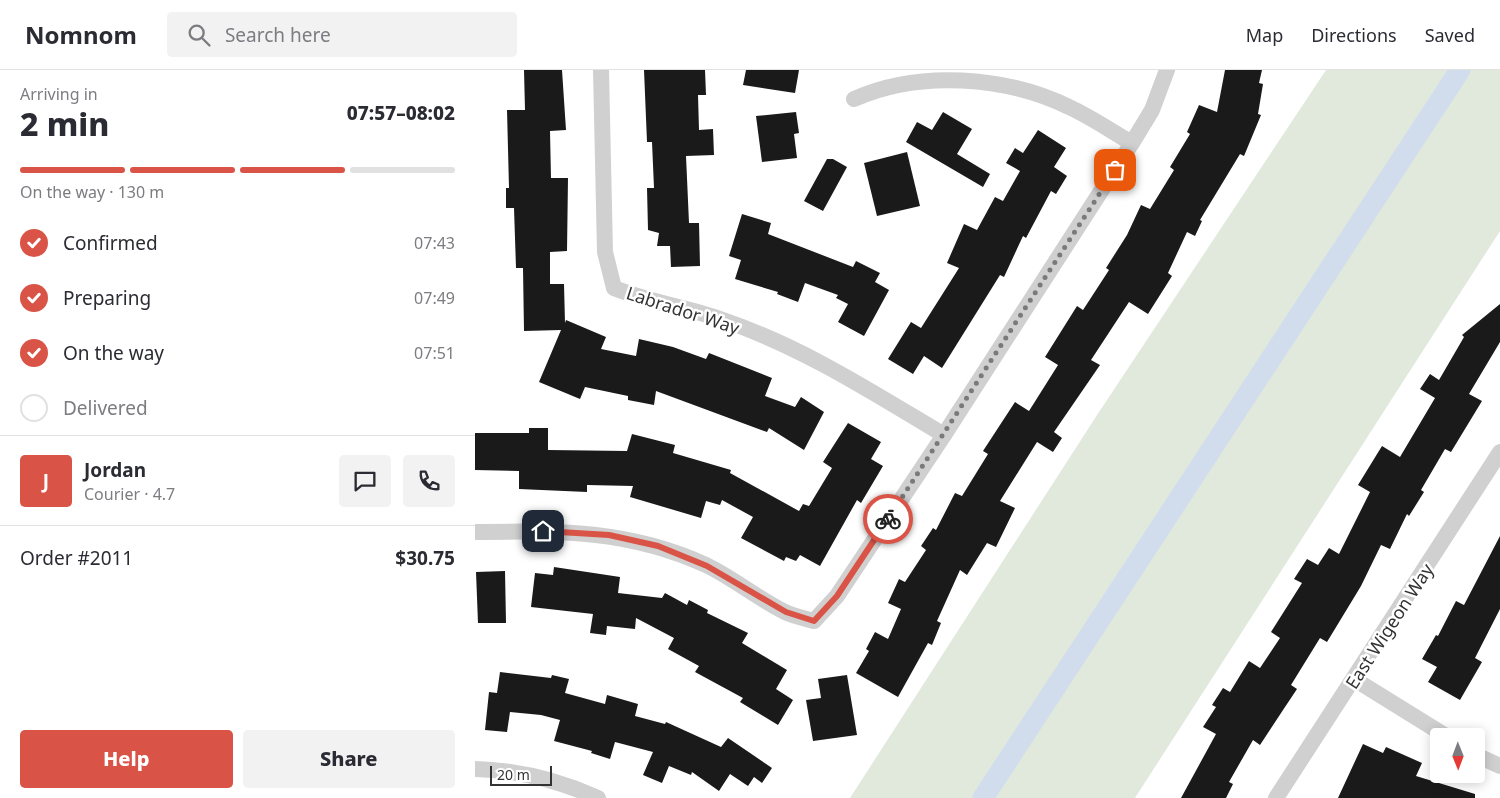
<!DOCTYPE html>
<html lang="en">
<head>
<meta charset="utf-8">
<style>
  body { margin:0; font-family:"Noto Sans",sans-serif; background:#f2f2f3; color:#2b2b33; height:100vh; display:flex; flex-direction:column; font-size:19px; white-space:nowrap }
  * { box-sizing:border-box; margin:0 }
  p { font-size:16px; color:#7c7c81 }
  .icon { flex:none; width:28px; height:28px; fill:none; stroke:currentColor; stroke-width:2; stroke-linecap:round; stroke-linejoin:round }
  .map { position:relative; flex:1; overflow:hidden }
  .drawer { display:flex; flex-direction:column; background:#fff; width:475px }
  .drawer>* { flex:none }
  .needle { width:32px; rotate:179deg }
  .controls { position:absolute; left:955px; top:658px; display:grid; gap:10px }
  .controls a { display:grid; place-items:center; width:55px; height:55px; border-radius:5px; background:#fff; box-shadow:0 2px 12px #0003; font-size:25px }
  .scale { position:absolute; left:15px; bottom:12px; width:62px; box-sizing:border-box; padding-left:5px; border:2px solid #333; border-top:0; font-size:14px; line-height:18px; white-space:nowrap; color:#333; -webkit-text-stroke:4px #fff; paint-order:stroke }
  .pin { position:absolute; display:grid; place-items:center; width:42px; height:42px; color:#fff; margin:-21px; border-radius:10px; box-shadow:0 2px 8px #0006 }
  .courier { position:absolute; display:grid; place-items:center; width:50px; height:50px; margin:-25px; border:4px solid #d95446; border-radius:50%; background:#fff; color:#222; box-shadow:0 1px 6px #0007 }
  .headline em { font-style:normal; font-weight:800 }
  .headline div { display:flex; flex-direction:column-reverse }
  .headline { display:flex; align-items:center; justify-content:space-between; height:85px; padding:0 20px }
  h1 { font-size:32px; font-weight:800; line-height:38px }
  .bar { display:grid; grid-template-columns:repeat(4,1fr); gap:8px 5px; align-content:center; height:60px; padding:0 20px }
  .bar i { height:6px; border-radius:4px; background:#e1e1e2 }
  .bar .on { background:#d95446 }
  .bar p { grid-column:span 4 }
  .line { display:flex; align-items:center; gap:12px; padding:0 20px; border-top:1px solid #e1e1e2 }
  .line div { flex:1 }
  .round { display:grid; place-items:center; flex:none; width:52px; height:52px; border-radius:5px; background:#f2f2f3 }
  ol { padding:0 20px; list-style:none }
  li { display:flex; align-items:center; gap:15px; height:55px }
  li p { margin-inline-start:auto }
  li .icon { padding:5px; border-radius:50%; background:#d95446; color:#fff; stroke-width:4 }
  li:last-child { color:#7c7c81 }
  li i { width:28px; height:28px; border:2px solid #e1e1e2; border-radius:50% }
  .action { display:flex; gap:10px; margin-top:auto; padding:10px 20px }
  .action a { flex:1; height:58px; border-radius:5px; background:#d95446; color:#fff; font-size:20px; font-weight:800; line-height:58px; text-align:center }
  .action a+a { background:#f2f2f3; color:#2b2b33 }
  header { display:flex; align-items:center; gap:30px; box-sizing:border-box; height:70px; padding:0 25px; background:#fff; border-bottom:1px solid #e1e1e2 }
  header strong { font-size:24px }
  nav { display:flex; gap:28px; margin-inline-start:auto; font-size:18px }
  .search { width:350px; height:45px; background:#f2f2f3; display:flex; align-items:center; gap:12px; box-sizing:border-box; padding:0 18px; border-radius:5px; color:#7c7c81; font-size:19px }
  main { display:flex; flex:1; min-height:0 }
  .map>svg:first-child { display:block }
  .green { fill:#e1e9dd }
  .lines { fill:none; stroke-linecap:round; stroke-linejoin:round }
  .canal { stroke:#d1ddec; stroke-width:21 }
  .building { fill:#1a1a1a }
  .street { stroke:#d0d0d0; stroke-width:16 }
  .done { stroke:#7a7a7a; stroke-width:5; stroke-dasharray:0 9 }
  .route { stroke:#d95446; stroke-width:6 }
  .labels { text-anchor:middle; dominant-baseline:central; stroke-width:5; stroke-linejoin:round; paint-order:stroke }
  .street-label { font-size:18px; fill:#333; stroke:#fff }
</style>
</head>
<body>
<header>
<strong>Nomnom</strong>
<div class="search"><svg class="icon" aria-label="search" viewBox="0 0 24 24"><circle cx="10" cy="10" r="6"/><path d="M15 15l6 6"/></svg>Search here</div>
<nav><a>Map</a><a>Directions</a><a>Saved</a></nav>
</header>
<main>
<section class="drawer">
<div class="headline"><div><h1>2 min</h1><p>Arriving in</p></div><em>07:57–08:02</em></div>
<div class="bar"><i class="on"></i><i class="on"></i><i class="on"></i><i></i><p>On the way · 130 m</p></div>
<ol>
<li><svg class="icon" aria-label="check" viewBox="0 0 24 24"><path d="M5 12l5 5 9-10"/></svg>Confirmed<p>07:43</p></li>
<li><svg class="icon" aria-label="check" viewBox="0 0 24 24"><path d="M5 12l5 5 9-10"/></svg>Preparing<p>07:49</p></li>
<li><svg class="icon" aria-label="check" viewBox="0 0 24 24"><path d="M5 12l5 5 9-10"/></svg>On the way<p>07:51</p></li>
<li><i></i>Delivered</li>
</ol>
<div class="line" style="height:90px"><b class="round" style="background:#d95446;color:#fff">J</b><div><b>Jordan</b><p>Courier · 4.7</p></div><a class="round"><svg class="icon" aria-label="chat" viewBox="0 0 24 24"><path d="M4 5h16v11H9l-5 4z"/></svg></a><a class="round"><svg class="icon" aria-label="phone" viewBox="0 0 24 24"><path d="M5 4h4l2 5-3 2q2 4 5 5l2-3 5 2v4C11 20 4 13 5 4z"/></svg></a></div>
<div class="line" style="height:65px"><div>Order #2011</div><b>$30.75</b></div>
<div class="action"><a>Help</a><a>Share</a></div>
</section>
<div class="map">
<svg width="1025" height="728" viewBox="0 0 1025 728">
  <rect width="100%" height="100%" fill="#fff"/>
  <path class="green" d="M851 0H1025V161L660 728H375L624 342Z"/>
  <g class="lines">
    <path class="canal" d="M508 728 985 0"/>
  </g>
  <g class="building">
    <path d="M49 0H87L91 60 75 61 76 108H93L92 181 75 182V214H89L90 253 91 250 131 267 126 279 161 286 164 269 198 277 231 289 234 283 297 308 290 326 320 337 326 327 349 342 329 380 294 358 292 362 181 321 179 335 153 330V326L110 317 105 329 64 312 86 260 49 261 48 198H41L39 138H31V118H34L32 40H50Z"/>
    <path d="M169 0H230L231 25H223L224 60 238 59 239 85 211 86 214 153H224L225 196 196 197 195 176H182L184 163 173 160 172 118H179L177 72H172Z"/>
    <path d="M271 0H324L320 23 268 15Z"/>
    <path d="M750 0H787L784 13 788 14 783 44 786 45 769 86 765 84 725 150 727 151 720 166 712 162 693 203 697 206 673 244 654 232 616 290 625 295 579 362 587 368 578 382 562 372 525 431 540 438 521 477 512 473 492 505 485 500 462 551 466 553 457 575 453 573 423 627 381 603 394 581 391 579 400 562 413 569 426 539 413 533 424 509 430 512 451 480 446 476 458 458 461 460 480 423 487 426 513 384 508 381 540 332 554 341 583 295 570 287 602 236 608 240 634 200 631 198 652 165 666 135 675 139 699 100 695 97 715 64 712 62 724 35 742 42Z"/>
    <path d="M321 42 324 63 319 64 322 88 287 92 281 46Z"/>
    <path d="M468 42 497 59 482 84 515 104 508 117 431 72 442 52 457 60Z"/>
    <path d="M563 60 591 78 579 97 592 106 581 124 576 121 551 168 548 166 529 207 525 205 467 298 449 286 438 304 413 289 436 252 446 258 484 198 472 193 489 154 502 160 520 127 528 131 545 101 531 93 540 78 548 83Z"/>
    <path d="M432 82 445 136 402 146 389 93Z"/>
    <path d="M352 89H358L372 97 348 141 329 131Z"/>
    <path d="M267 144 296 153 293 164 378 197 381 191 405 203 400 212 414 220 389 266 363 252 373 234 361 228 363 225 330 213 323 232 302 224 303 222 260 209 266 190 254 186Z"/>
    <path d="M1025 234V272L994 324 1007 331 976 382 970 379 946 420 949 422 934 446 932 444 915 479 906 475 886 516 852 572 845 568 816 615 822 619 810 637 785 675 778 670 754 712 758 714 751 728H706L741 664 728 657 741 637 737 635 748 618 755 622 774 591 785 598 805 568 796 562 827 513 819 509 832 489 843 495 854 478 864 484 895 422 883 415 907 376 925 387 960 328 945 319 955 304 964 310 989 267 987 265Z"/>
    <path d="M373 353 406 372 396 389 408 396 386 433 382 430 345 496 325 485 321 491 311 487 309 491 266 468 278 447 247 430 245 435 231 431 226 448 155 427 158 416 112 415V422L44 419V401L0 400V363H54V358H73V380L152 381 157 364 200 375 198 383 256 400 255 403 324 441 328 434 334 436 357 398 348 392Z"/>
    <path d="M1025 466V539L1000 588 1007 592 985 630 953 612 962 597 947 589 961 565 963 566 981 531 989 535Z"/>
    <path d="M79 497 145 507 143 523 187 528 190 523 212 535 214 530 233 540 232 543 273 563 267 573 312 600 301 619 318 630 303 655 265 632 268 628 220 602 224 596 193 579 199 568 161 548 160 559 132 556 131 565 115 563 118 544 56 537 60 503 78 505Z"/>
    <path d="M30 501 31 553H3L1 502Z"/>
    <path d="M25 602 76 608 77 605 94 609 90 623 130 634 132 625 163 634 160 646 190 654 191 652 246 677 253 668 297 698 287 713 279 707 273 716 255 704 244 721 217 702 216 705 194 696 187 713 168 705 178 682 140 672 135 689 116 683 117 681 79 671 85 650 66 645 35 642 32 662 10 660 14 622 22 623Z"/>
    <path d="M372 605 382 665 338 671 331 630 346 628 343 609Z"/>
    <path d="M888 674 908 683 911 677 947 693 941 706 1000 724V728H863Z"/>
  </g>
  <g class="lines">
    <g class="street">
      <path d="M126 0 130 182 139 218C174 232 210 237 245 249 326 276 397 322 469 365"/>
      <path d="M379 29C444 0 530 6 594 37 616 47 636 61 657 73"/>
      <path d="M0 462C84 461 152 459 231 495 258 508 282 528 310 542 318 546 329 548 339 551L362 526 469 365 657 73 677 40 692 0"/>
      <path d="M879 609 971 666"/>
      <path d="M1001 685 1025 696"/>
      <path d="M0 699C41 700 85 711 123 728"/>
      <path d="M801 728 1025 382"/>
    </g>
  </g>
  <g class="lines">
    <path class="done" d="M413 449 640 100"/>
    <path class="route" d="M68 461 134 465 183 476 232 496 311 542 339 551 362 526 413 449"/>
  </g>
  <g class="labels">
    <g class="street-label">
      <text transform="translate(208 240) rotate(18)">Labrador Way</text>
      <text transform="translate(914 556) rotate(-57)">East Wigeon Way</text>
    </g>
  </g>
</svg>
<div class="controls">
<a><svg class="needle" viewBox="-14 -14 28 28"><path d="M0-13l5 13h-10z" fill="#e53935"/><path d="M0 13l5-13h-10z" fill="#7c7c81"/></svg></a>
</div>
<div class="scale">20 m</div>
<div class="pin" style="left:640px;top:100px;background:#ea580c"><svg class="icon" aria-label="bag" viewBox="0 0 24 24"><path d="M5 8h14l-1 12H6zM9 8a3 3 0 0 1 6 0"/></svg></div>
<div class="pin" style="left:68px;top:461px;background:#1f2937"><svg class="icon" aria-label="home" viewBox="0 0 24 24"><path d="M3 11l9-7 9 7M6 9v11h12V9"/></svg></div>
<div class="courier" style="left:413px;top:449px"><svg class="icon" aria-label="bike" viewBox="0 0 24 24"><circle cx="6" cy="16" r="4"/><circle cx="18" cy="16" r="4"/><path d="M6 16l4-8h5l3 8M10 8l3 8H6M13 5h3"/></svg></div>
</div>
</main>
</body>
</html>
